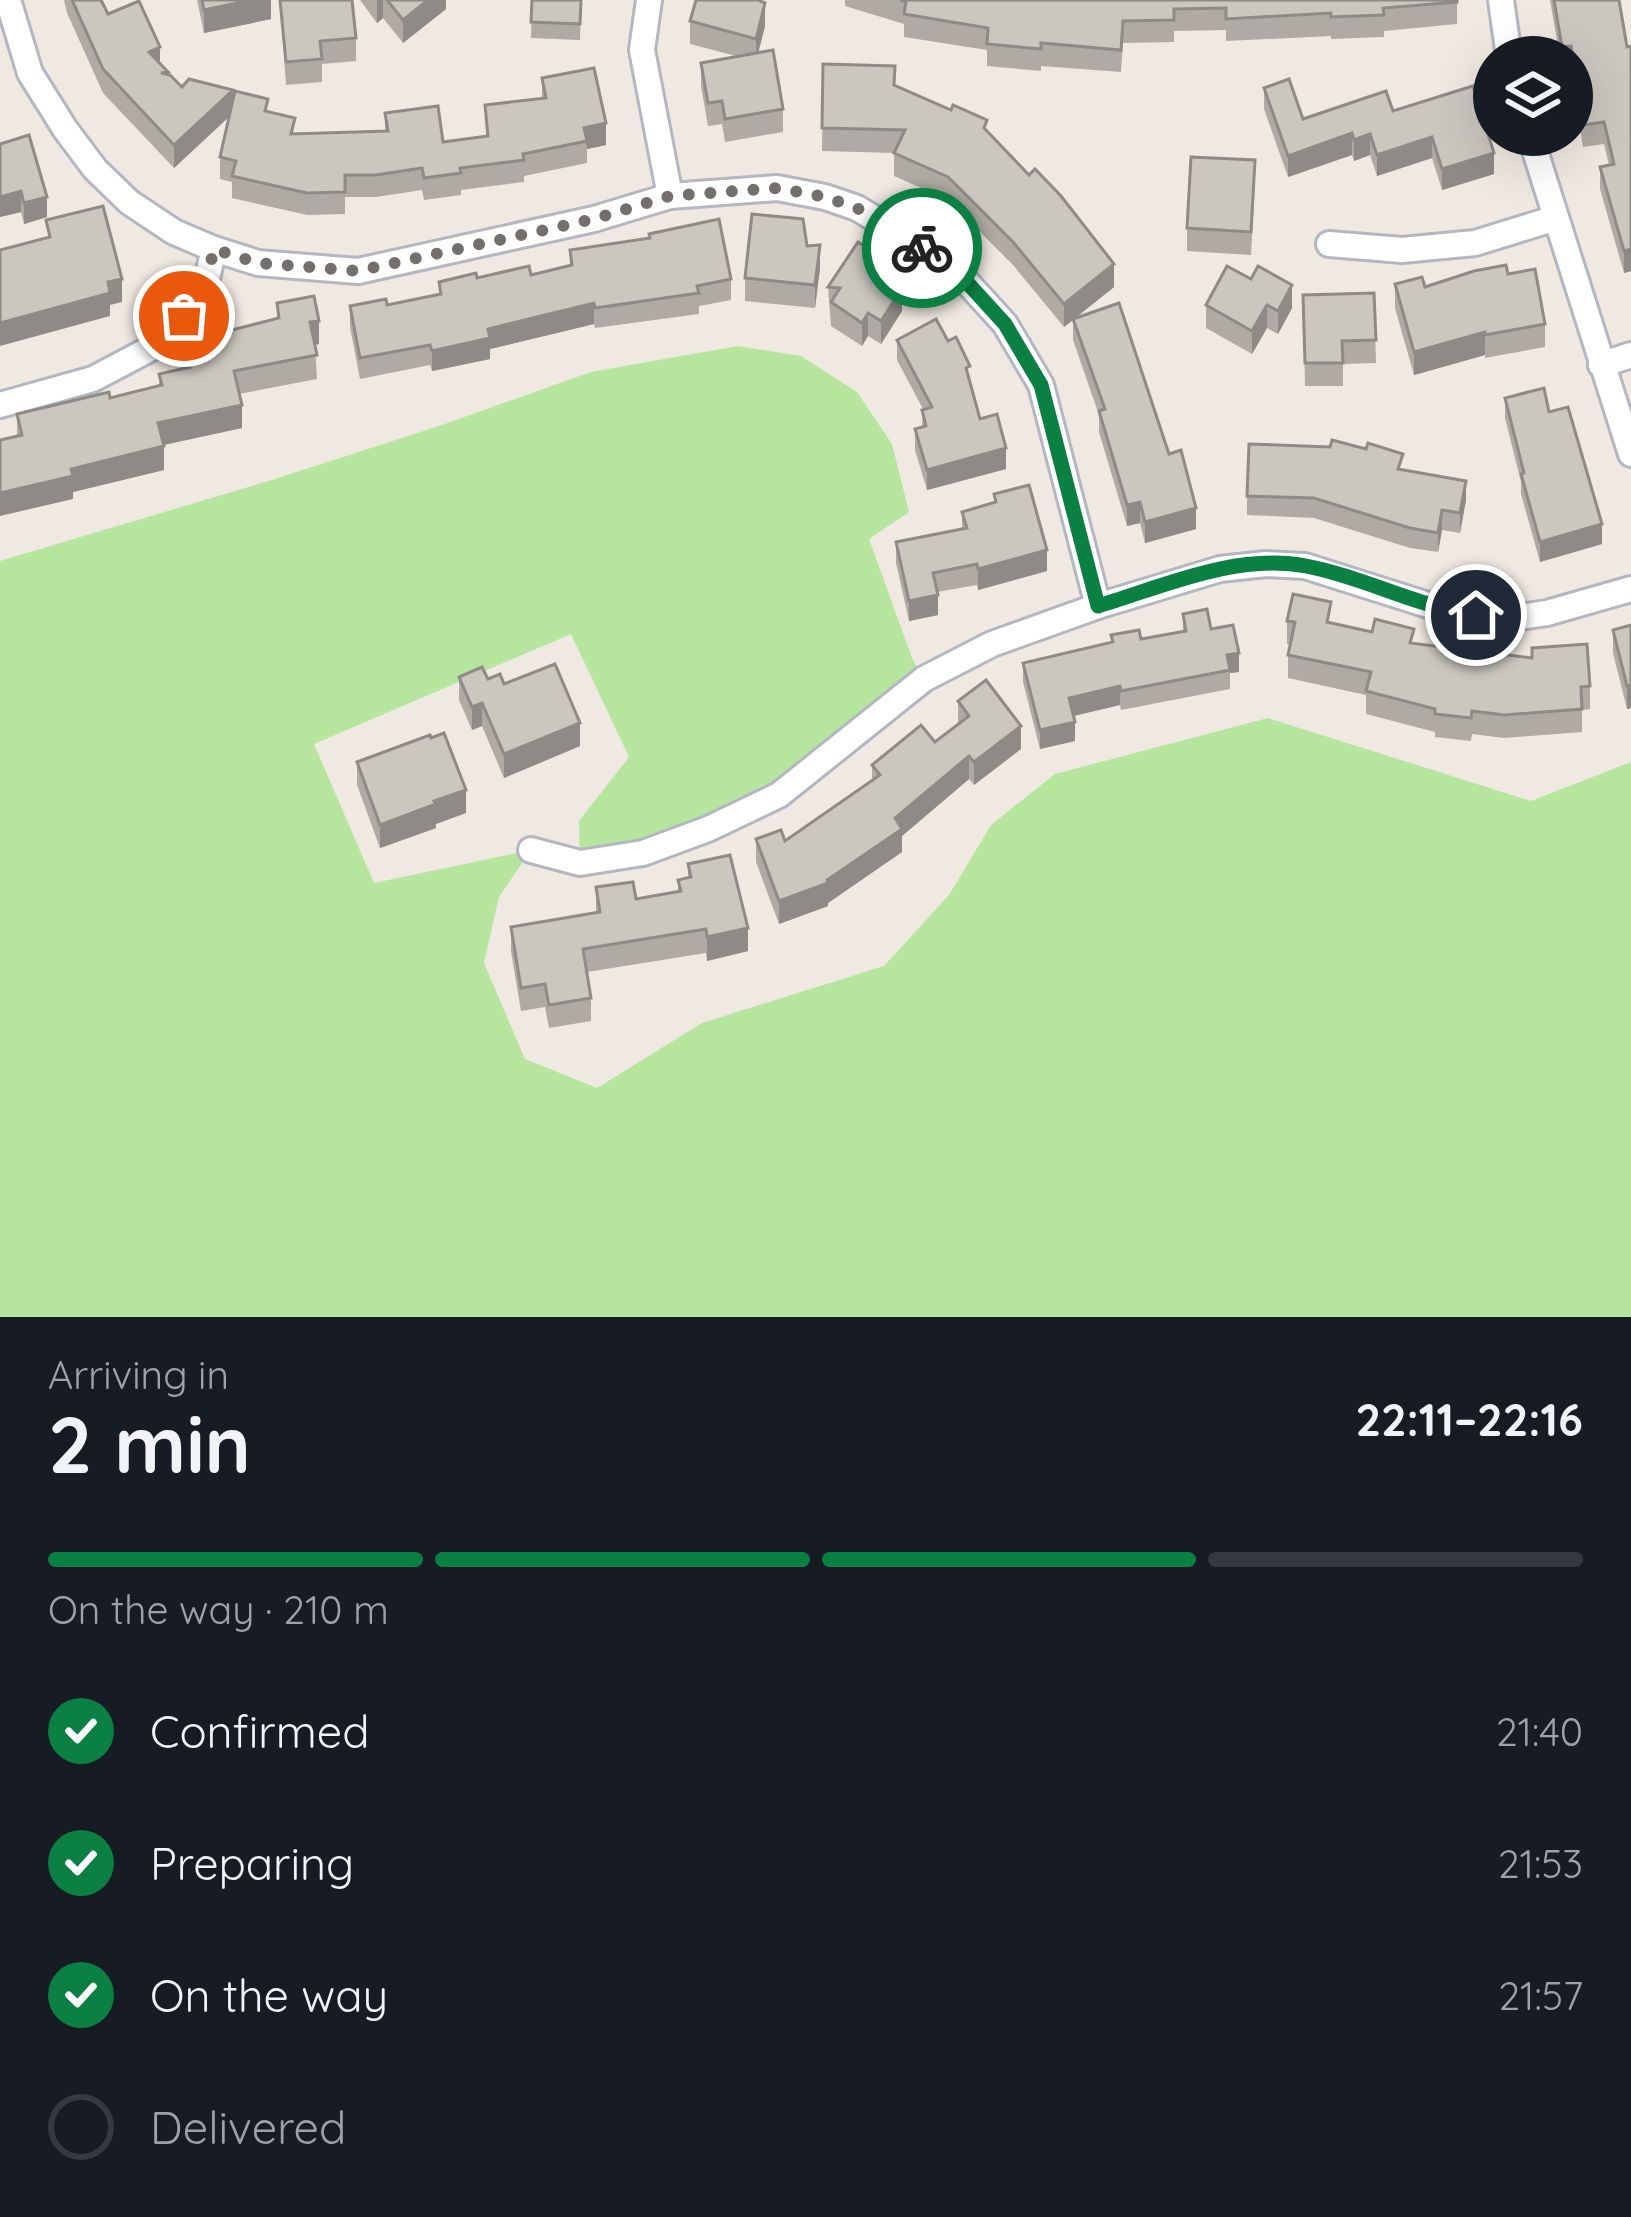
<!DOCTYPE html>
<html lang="en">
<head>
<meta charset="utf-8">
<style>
  body { margin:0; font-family:Quicksand,sans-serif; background:#20242c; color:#f1f3f6; height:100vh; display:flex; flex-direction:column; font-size:45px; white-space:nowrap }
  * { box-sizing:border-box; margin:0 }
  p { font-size:39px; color:#9ea1a6 }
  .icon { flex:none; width:66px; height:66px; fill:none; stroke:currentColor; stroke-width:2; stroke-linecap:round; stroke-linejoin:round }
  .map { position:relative; height:1317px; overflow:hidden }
  .panel { display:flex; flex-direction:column; background:#171b24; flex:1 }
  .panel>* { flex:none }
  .fabs { position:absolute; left:1473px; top:36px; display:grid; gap:24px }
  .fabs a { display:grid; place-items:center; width:120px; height:120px; border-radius:50%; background:#171b24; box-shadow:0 12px 48px #0002; font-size:60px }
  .pin { position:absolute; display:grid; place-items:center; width:102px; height:102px; color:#fff; margin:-51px; border:6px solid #fff; border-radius:50%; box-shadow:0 3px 12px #0007 }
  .courier { position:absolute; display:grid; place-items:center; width:120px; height:120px; margin:-60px; border:9px solid #0b8043; border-radius:50%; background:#fff; color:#222; box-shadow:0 3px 15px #0007 }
  .overview em { font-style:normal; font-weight:700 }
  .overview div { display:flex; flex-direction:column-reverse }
  .overview { display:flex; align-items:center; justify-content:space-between; height:204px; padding:0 48px }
  h1 { font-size:78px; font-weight:700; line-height:90px }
  .bar { display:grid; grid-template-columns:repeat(4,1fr); gap:18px 12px; align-content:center; height:144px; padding:0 48px }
  .bar i { height:15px; border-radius:9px; background:#363941 }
  .bar .current { background:#0b8043 }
  .bar p { grid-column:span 4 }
  ol { padding:0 48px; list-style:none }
  li { display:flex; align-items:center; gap:36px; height:132px }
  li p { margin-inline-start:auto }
  li .icon { padding:12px; border-radius:50%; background:#0b8043; color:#fff; stroke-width:4 }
  li:last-child { color:#9ea1a6 }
  li i { width:66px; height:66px; border:6px solid #363941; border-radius:50% }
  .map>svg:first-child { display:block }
  .green { fill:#b6e59e }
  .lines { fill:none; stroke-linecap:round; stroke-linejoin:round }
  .street-casing { stroke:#b4b7c1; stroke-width:30 }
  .street { stroke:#fff; stroke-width:24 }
  .wall { fill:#afaba4 }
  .shaded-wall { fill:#8e8b86 }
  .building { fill:#cbc7bf; stroke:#8e8b86; stroke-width:3 }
  .done { stroke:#726f6d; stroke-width:12; stroke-dasharray:0 21.6 }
  .route { stroke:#0b8043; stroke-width:15 }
</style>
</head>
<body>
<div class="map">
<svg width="1631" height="1317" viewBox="0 0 1631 1317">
  <rect width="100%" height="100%" fill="#efe9e1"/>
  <path class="green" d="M738 346 801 356 857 392 892 444 909 512 869 539 912 658 924 679 779 795 580 863 579 821 629 757 571 634 314 744 374 883 531 850 499 897 484 963 525 1059 597 1088 702 1023 884 966 949 895 991 825 1055 774 1268 718 1531 801 1631 762V1317H0V561L275 479 439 426 591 372Z"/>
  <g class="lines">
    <g class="street-casing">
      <g id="street">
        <path d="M8 0 30 73 65 129 95 169 129 202 174 232 214 249 258 263 358 271 594 219 670 196 777 188 825 197 857 208 915 243 963 278 1005 324 1041 385 1098 606"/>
        <path d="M649 0 642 50 670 196"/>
        <path d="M1501 0 1509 57"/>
        <path d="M1530 135 1631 454"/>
        <path d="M1329 244 1402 250 1475 243 1556 218"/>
        <path d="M1601 365 1631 355"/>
        <path d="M0 405 93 379 165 341 204 291 214 249"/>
        <path d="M531 850 580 863 643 853 708 829 779 795 924 679 992 644 1098 606 1220 569 1266 564 1305 566 1447 611 1505 619 1547 613 1631 589"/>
      </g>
    </g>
    <use href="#street" class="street"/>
  </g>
  <g class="wall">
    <path d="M64 0H101L108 14 182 87 233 99 268 111 295 134 385 131V113L443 142 486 136 485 105 542 98V78L606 145 587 149V163L524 176V182L461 190V195L424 200 422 190 376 197H345V214L307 215 232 198V182L220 179V157L229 117 174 168 103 93 67 13Z"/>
    <path d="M197 0H271V19L204 33Z"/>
    <path d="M280 0 356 38V61L322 64V82L286 85Z"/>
    <path d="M360 0H446V9L403 43 383 18 377 23Z"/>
    <path d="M532 0H581L580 40 531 38Z"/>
    <path d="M845 0H1457V24L1384 31V37L1331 39V36L1226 41V30L1174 31V42L1123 43 1121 72 1041 66V71L987 66V50L904 37V24L845 6Z"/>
    <path d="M1550 0H1619L1627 47 1631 46V271L1624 273 1600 189V167L1609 165 1604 144 1583 147 1572 77V57H1560Z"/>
    <path d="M763 2 765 26 758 52 783 109V132L725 142 722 124 708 126 701 86V63L736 56 690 44V21Z"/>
    <path d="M823 64 895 85 987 131 1114 287 1075 318 1169 454 1196 529 1145 543 1140 523 1127 526 1099 432V415L1073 340V320L1064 327 1013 265 948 200 894 176V153L822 151Z"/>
    <path d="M1264 88 1303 119 1393 111 1494 174 1442 190 1432 158 1377 176 1370 155 1354 161 1352 155 1288 177 1264 109Z"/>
    <path d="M0 144 47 217 24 224 21 212 0 217Z"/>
    <path d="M1255 183 1251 255 1187 251V228Z"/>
    <path d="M807 246 820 268 815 308 745 301V278Z"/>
    <path d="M570 250 731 279V300L699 306V314L595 328 594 324 490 349V359L432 371 430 365 360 379 350 327V306L387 305 439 294V282L531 275 570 265Z"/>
    <path d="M1227 266 1292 308 1278 334 1267 328 1252 354 1206 328V305Z"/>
    <path d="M1508 274 1545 324V347L1485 358V355L1414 375 1395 308V284L1425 287Z"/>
    <path d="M888 279 902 311 881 344 868 336 862 346 831 326 828 287Z"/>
    <path d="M1374 293 1376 363 1343 364V386H1305L1303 295Z"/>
    <path d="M277 303 319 344 315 345 317 379 239 394 242 428 164 445V470L73 492V499L17 436V414L110 398 159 386V374L185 368V342L277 319Z"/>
    <path d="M897 340 970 383 980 419 1006 469 927 490 915 450V429L922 428 923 409 897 360Z"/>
    <path d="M1505 398 1549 412 1602 544 1540 562 1521 494V482L1505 418Z"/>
    <path d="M1403 470 1466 500 1460 533 1442 530 1438 552 1410 548 1314 518 1247 515V496Z"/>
    <path d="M994 494 1047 571 978 590 977 585 937 592 938 615 909 621 896 563V542L962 529V512L994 503Z"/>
    <path d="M1183 614 1211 629 1239 672 1230 673V689L1121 710 1120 705 1073 716 1075 741 1040 749 1023 682V663L1111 642V635L1141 639 1183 632Z"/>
    <path d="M1287 621 1331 623 1590 686V709L1582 710V732L1504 738 1472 734 1471 741 1435 737V732L1366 714V695L1288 678V655L1291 645 1287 644Z"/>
    <path d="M1631 625V708L1627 709 1613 653V630Z"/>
    <path d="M459 677 488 679 504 684 580 746 504 778 482 726 472 730 459 700Z"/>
    <path d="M958 701 1021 749 974 785 969 779 902 836V852L828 903V906L779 924 756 862V839L785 841 872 780V765L935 742 958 724Z"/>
    <path d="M357 762 466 813 436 824V828L380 848 357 785Z"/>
    <path d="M688 864 748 951 707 961 706 953 587 972 591 998V1021L549 1028 545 1007 521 1011 511 951V927L596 913V887L636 899 678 892V880L688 878Z"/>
  </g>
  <g class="shaded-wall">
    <path d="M251 0H271V19L204 33V10Z"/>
    <path d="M377 0H383V18L377 23Z"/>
    <path d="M428 0H446V9L403 43V20Z"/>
    <path d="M765 3V26L756 62V39Z"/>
    <path d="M160 47V70L149 52Z"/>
    <path d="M233 90V113L174 168V145Z"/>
    <path d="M606 123V145L587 149 584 128Z"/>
    <path d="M1352 133V155L1288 177V156Z"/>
    <path d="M1370 134V155L1354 161V140Z"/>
    <path d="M1432 137V158L1377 176V155Z"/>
    <path d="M1494 153V174L1442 190V169Z"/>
    <path d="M21 191V212L0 217V197Z"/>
    <path d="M47 197V217L24 224V203Z"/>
    <path d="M820 245V268L815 308V285Z"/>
    <path d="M1631 249V271L1624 273V251Z"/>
    <path d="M888 261V284L879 274Z"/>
    <path d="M1114 264V287L1064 327V304Z"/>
    <path d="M122 279V302L110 305V316L0 346V323Z"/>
    <path d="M1292 285V308L1278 334V311Z"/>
    <path d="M902 288V311L881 344V321Z"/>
    <path d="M594 303V324L490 349V359L432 371V351L488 329Z"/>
    <path d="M1267 305V328L1252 354V331Z"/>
    <path d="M868 313V336L862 346V323Z"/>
    <path d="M319 321V344L310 346V322Z"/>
    <path d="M1485 332V355L1414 375V352Z"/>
    <path d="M242 405V428L158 446V423Z"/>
    <path d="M164 446V470L73 492V499L0 516V493L71 469Z"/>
    <path d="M1006 448V469L927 490V470Z"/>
    <path d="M1466 481V500L1460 533V513Z"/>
    <path d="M1140 502V523L1127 526V505Z"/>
    <path d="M1196 508V529L1145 543V522Z"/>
    <path d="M1442 510V530L1438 552V533Z"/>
    <path d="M1602 524V544L1540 562V542Z"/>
    <path d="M1047 550V571L978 590V569Z"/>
    <path d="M938 595V615L909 621V601Z"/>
    <path d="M1239 653V672L1230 673 1227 655Z"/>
    <path d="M1631 685V708L1627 709V686Z"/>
    <path d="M1120 686V705L1069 717V698Z"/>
    <path d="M482 703V726L472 730V707Z"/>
    <path d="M1075 722V741L1040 749V730Z"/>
    <path d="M580 723V746L504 778V754Z"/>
    <path d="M1021 726V749L974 785V762Z"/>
    <path d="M969 756V779L902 836V852L828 903V906L779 924V901L827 880 895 818Z"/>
    <path d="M466 790V813L436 824V828L380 848V825Z"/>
    <path d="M748 928V951L707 961V937Z"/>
  </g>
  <g class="building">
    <path d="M72 0H101L108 14 139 1 160 47 149 52 168 72 161 73 170 75 182 87 189 79 233 90 174 145 103 69Z"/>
    <path d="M202 0H251L204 10Z"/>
    <path d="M280 0H352L356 38 320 41 322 59 286 62Z"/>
    <path d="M387 0H428L403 20Z"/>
    <path d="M532 0H581L580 24 531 22Z"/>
    <path d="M696 0H758L765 3 756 39 690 21Z"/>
    <path d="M900 0H1457V2L1383 8 1384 15 1331 17V13L1226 19V8L1174 9V20L1123 21 1121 50 1041 43V49L987 44 988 28 904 14 906 2Z"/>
    <path d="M1554 0H1619L1627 47 1631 46V249L1624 251 1600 167 1614 164 1604 122 1583 125 1571 46 1562 47Z"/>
    <path d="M773 50 783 109 725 119 722 101 708 103 701 63Z"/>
    <path d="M823 64 895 66 894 85 951 110 953 105 987 120 984 128 1029 175 1035 169 1061 196 1114 264 1064 304 1013 242 948 177 894 153 905 130 822 128Z"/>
    <path d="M594 68 606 123 584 128 587 141 523 154 524 160 460 168 461 173 424 178 422 168 376 175H345V192L307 193 232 176 236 161 220 157 235 91 268 99 265 111 295 118 291 134 388 131 385 113 438 106 443 142 488 136 485 105 546 98 542 78Z"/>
    <path d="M1289 79 1303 119 1386 91 1393 111 1473 86 1494 153 1442 169 1432 137 1377 155 1370 134 1354 140 1352 133 1288 156 1264 88Z"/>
    <path d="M29 135 47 197 24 203 21 191 0 197V144Z"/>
    <path d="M1191 157 1255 160 1251 232 1187 228Z"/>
    <path d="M103 206 122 279 108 282 110 293 0 323V250L50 237 46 220Z"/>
    <path d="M752 214 803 219 807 246 820 245 815 285 745 278Z"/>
    <path d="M719 219 731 279 697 286 699 293 595 308 594 303 488 329 490 338 432 351 430 345 360 358 350 306 386 299 387 305 441 294 439 282 476 273 477 278 529 266 531 275 572 265 570 250 650 238 649 234Z"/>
    <path d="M858 242 888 261 879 274 902 288 881 321 868 313 862 323 831 302 840 288 828 287Z"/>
    <path d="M1506 265 1508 274 1535 269 1545 324 1485 335V332L1414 352 1395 284 1422 277 1425 287 1474 271Z"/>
    <path d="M1227 266 1251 279 1258 266 1292 285 1278 311 1267 305 1252 331 1206 305Z"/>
    <path d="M1374 293 1376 340 1342 341 1343 363H1305L1303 295Z"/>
    <path d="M314 296 319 321 310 322 317 355 234 371 242 405 158 423 164 446 71 469 73 476 0 493V440L22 435 17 414 109 392 110 398 162 385 159 374 190 367 185 342 279 318 277 303Z"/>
    <path d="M1119 303 1169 454 1181 450 1196 508 1145 522 1140 502 1127 505 1099 411 1105 409 1073 319Z"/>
    <path d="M936 319 948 341 956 337 970 366 966 368 980 419 997 414 1006 448 927 470 915 429 926 426 922 410 932 407 897 340Z"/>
    <path d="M1544 388 1549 412 1568 407 1602 524 1540 542 1521 474 1524 473 1505 398Z"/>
    <path d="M1332 440 1366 449 1368 443 1403 454 1398 469 1466 481 1460 513 1442 510 1438 533 1410 528 1314 498 1247 496 1249 444 1330 447Z"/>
    <path d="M1029 485 1047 550 978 569 977 564 933 573 938 595 909 601 896 542 967 528 962 512 996 502 994 494Z"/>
    <path d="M1293 594 1331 602 1327 622 1372 632 1375 619 1414 629 1410 643 1532 658V648L1587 644 1590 686 1581 687 1582 709 1504 715 1472 711 1471 718 1435 714V709L1366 691 1371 672 1288 655 1295 622 1287 621Z"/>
    <path d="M1207 609 1211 629 1233 625 1239 653 1227 655 1230 670 1121 691 1120 686 1069 698 1075 722 1040 730 1023 663 1113 642 1111 635 1139 630 1141 639 1186 631 1183 614Z"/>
    <path d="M1631 625V685L1627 686 1613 630Z"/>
    <path d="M555 664 580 723 504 754 482 703 472 707 459 677 482 667 488 679 500 674 504 684Z"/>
    <path d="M986 680 1021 726 974 762 969 756 895 818 902 829 827 880 828 883 779 901 756 839 781 830 785 841 880 775 872 765 921 725 935 742 969 716 958 701Z"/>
    <path d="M444 733 466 790 434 801 436 804 380 825 357 762 430 735 431 738Z"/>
    <path d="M730 855 748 928 707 937 706 929 583 949 591 998 549 1005 545 984 521 988 511 927 600 912 596 887 633 882 636 899 681 891 678 880 691 877 688 864Z"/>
  </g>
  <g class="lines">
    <path class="done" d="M184 316 204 291 214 249 258 263 358 271 594 219 670 196 777 188 825 197 857 208 922 248"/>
    <path class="route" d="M922 248 963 278 1005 324 1041 385 1098 606C1164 586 1236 553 1306 566 1364 577 1417 607 1476 615"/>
  </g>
</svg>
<div class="fabs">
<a><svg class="icon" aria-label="layers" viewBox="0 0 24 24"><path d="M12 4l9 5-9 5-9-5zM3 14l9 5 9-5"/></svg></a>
</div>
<div class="pin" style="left:184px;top:316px;background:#ea580c"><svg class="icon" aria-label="bag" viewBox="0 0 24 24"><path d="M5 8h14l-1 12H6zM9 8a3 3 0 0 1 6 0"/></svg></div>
<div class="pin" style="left:1476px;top:615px;background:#1f2937"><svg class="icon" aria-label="home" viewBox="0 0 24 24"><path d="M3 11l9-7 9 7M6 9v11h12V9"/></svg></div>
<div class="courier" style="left:922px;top:248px"><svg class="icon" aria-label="bike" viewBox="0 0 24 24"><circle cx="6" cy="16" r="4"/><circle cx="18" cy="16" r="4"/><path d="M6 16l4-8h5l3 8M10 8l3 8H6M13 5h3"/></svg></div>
</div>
<section class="panel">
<div class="overview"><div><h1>2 min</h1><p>Arriving in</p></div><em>22:11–22:16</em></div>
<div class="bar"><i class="current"></i><i class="current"></i><i class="current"></i><i></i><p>On the way · 210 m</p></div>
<ol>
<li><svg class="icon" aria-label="check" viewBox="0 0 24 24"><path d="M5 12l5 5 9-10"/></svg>Confirmed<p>21:40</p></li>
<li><svg class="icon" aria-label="check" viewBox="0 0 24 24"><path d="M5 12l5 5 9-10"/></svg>Preparing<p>21:53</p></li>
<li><svg class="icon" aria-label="check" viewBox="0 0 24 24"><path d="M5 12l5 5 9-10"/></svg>On the way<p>21:57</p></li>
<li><i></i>Delivered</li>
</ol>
</section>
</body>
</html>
